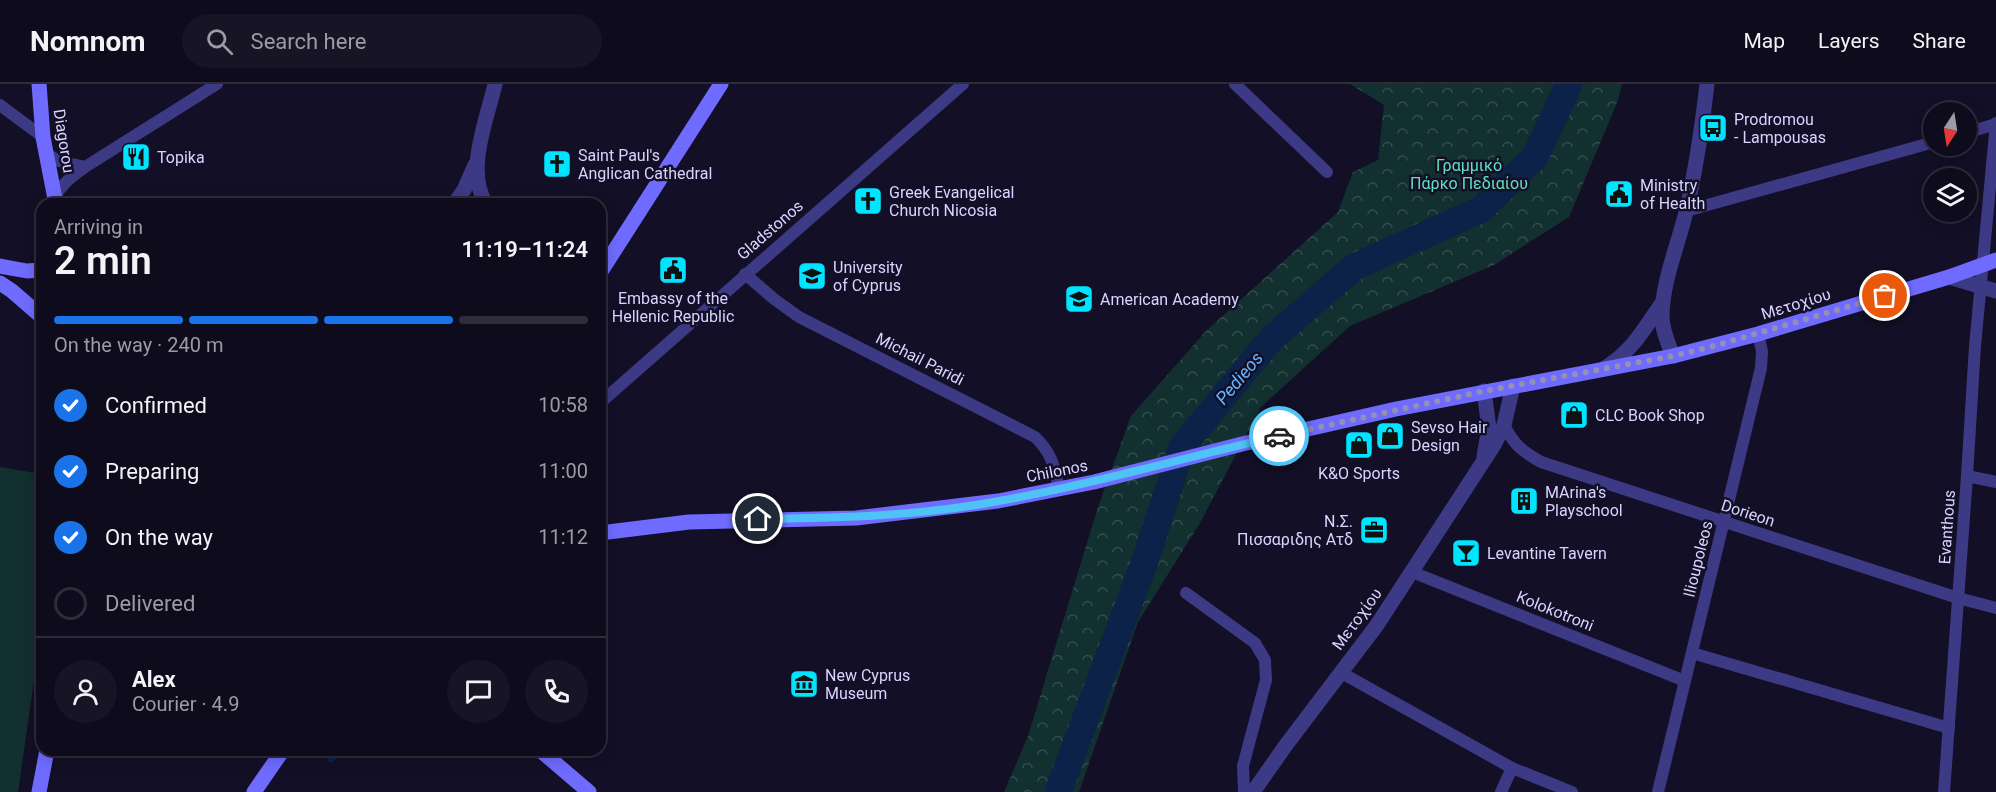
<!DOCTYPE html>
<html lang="en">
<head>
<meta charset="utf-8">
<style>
  body { margin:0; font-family:Roboto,sans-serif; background:#171425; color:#f1f3f6; height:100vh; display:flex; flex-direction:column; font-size:22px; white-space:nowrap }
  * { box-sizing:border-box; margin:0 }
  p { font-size:20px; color:#9b9ba3 }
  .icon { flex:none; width:33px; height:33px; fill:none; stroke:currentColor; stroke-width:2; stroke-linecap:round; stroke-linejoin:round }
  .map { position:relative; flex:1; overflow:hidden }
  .side { position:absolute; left:36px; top:114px; width:570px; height:558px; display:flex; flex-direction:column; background:#0e0b1c; border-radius:18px; box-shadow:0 3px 15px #0003,0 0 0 2px #2e2b3b }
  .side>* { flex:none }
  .needle { width:39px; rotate:192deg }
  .tools { position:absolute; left:1923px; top:18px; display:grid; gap:12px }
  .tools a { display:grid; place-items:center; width:54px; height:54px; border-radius:50%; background:#0e0b1c; box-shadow:0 3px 15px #0003,0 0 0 2px #2e2b3b; font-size:30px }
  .pin { position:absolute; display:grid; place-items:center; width:51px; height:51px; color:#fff; margin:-26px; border:3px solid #fff; border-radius:50%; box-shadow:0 2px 6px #0007 }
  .courier { position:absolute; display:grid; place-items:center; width:60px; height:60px; margin:-30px; border:4px solid #4fc3f7; border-radius:50%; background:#fff; color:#222; box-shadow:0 2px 8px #0007 }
  .headline em { font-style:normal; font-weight:600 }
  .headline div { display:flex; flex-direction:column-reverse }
  .headline { display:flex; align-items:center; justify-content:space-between; height:102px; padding:0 18px }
  h1 { font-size:39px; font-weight:600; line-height:45px }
  .bar { display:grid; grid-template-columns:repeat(4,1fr); gap:9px 6px; align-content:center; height:72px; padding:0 18px }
  .bar i { height:8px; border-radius:4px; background:#2e2b3b }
  .bar .active { background:#1a73e8 }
  .bar p { grid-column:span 4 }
  .line { display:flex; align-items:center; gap:15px; padding:0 18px; border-top:2px solid #2e2b3b }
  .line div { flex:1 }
  .round { display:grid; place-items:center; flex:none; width:63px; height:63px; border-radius:32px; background:#171425 }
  ol { padding:0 18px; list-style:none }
  li { display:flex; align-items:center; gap:18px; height:66px }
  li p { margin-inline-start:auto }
  li .icon { padding:6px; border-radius:50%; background:#1a73e8; color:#fff; stroke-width:4 }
  li:last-child { color:#9b9ba3 }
  li i { width:33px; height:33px; border:3px solid #2e2b3b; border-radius:50% }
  header { display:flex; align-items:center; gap:36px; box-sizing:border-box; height:84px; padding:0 30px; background:#0e0b1c; border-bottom:2px solid #2e2b3b }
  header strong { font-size:28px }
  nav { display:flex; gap:33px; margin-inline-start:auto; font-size:21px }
  .search { width:420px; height:54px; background:#171425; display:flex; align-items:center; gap:15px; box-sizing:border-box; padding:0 21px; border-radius:33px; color:#9b9ba3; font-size:22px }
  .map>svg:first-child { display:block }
  .park { fill:url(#park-crowns) }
  .garden { fill:#12302f }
  .water { fill:url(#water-ripples) }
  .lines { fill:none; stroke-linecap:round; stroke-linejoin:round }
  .river { stroke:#0c2248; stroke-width:27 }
  .minor { stroke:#3d3a85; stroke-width:12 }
  .tertiary { stroke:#3d3a85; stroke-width:15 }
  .secondary { stroke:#6f6bff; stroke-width:15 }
  .done { stroke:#948fb3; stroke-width:6; stroke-dasharray:0 10.8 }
  .route { stroke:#4fc3f7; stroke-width:8 }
  .labels { text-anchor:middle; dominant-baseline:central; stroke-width:5; stroke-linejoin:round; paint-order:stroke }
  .poi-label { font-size:16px; fill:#d9d4ff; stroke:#130f26; text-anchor:start }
  .street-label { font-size:16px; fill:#d9d4ff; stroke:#130f26 }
  .park-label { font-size:16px; fill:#5fe0c0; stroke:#130f26 }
  .water-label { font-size:18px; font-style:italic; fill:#62b6ff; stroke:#130f26 }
</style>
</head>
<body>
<header>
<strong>Nomnom</strong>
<div class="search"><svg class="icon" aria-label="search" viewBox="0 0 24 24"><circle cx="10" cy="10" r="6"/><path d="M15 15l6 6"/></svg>Search here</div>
<nav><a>Map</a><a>Layers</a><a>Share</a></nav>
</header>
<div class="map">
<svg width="1996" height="708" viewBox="0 0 1996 708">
  <defs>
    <pattern id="park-crowns" width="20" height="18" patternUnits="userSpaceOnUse" patternTransform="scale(1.5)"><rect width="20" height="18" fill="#12302f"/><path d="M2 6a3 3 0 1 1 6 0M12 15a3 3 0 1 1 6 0" fill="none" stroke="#344d4e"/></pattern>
    <pattern id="water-ripples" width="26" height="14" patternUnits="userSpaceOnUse" patternTransform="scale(1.5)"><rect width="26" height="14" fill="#0c2248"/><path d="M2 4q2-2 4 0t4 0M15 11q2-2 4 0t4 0" fill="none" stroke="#2f4163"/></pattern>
  </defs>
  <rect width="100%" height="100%" fill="#130f26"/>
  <path class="park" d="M1350 0H1622L1617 19 1569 133 1494 181 1350 242 1261 323 1200 439 1138 538 1079 708H1004L1028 652 1098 423 1131 332 1206 247 1338 128 1353 88 1378 76 1384 21Z"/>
  <path class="garden" d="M0 383 42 390V541L18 708H0Z"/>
  <path class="water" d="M331 666H357L354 671 351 673 342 670 331 679 327 676Z"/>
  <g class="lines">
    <path class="river" d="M1058 708 1145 477 1182 363 1271 255 1354 183 1480 126 1535 73 1569 0"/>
    <g class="minor">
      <path d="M1235 0 1327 88"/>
      <path d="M0 21 43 53"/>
      <path d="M1966 49 1996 40"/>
      <path d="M45 69 59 77 85 83"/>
      <path d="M55 113C62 99 73 92 85 83L217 0"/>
      <path d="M1686 127 1934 58"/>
      <path d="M745 190 774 215 799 233 1035 353C1052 369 1054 382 1059 405"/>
      <path d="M600 319 963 0"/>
      <path d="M1504 341C1514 361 1522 367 1541 378L1958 514 1996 524"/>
      <path d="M1967 392 1996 398"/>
      <path d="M1412 488 1685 597"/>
      <path d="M1186 509 1255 559 1265 576 1266 596 1243 682 1244 708"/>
      <path d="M1692 569 1949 644"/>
      <path d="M1340 588 1512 684 1572 708"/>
      <path d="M1501 708 1512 684"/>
      <path d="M1658 708 1761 284 1762 267 1758 250"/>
      <path d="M1944 708 1967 392 1975 262 1996 39"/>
    </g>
    <g class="tertiary">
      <path d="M454 120 464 106 475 81"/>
      <path d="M486 120C465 86 487 36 495 0"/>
      <path d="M1949 193 1996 207"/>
      <path d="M1673 272C1668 259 1662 246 1662 232 1662 199 1678 161 1686 128 1696 86 1702 43 1707 0"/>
      <path d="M1603 285C1632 268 1644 245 1662 219"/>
      <path d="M1484 372 1489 344 1484 307"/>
      <path d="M1253 708 1286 661 1377 541 1494 361 1504 341 1513 302"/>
    </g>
    <g class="secondary">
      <path d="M39 0 43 53 56 120"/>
      <path d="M0 182 27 187 42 186"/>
      <path d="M600 189 721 0"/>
      <path d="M0 199 12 207 42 233"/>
      <path d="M600 449 689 438 856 434 998 417 1094 398 1242 360 1396 325 1673 272 1758 250 1949 193 1996 176"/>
      <path d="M540 666 589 708"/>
      <path d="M39 708 47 666"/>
      <path d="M254 708 283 666"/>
    </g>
  </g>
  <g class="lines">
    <path class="done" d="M1279 352 1484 307 1673 272 1714 262 1885 212"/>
    <path class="route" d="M758 435C839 434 920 432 999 417 1094 400 1186 373 1279 352"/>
  </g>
  <defs>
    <g id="bus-square" transform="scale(1.5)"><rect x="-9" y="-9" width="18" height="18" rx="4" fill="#00e5ff" stroke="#130f26"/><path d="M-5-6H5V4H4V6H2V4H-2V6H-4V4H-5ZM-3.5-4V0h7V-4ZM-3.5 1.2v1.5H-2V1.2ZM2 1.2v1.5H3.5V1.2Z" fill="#111"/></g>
    <g id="restaurant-square" transform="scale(1.5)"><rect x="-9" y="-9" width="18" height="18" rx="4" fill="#00e5ff" stroke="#130f26"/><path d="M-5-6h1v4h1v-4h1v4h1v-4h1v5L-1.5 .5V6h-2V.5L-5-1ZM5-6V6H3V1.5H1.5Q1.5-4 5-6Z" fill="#111"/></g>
    <g id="church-square" transform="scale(1.5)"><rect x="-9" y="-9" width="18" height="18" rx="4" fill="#00e5ff" stroke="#130f26"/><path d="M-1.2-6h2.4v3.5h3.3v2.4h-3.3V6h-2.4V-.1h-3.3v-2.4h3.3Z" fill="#111"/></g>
    <g id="civic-square" transform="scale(1.5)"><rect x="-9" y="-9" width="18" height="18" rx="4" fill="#00e5ff" stroke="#130f26"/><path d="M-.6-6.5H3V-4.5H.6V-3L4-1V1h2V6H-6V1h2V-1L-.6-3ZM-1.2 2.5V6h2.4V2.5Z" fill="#111"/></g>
    <g id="university-square" transform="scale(1.5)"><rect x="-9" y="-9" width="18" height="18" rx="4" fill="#00e5ff" stroke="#130f26"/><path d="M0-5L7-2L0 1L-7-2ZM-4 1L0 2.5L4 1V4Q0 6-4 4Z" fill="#111"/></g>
    <g id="school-square" transform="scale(1.5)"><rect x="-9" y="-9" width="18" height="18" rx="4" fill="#00e5ff" stroke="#130f26"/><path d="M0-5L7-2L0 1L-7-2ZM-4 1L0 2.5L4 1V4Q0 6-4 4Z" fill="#111"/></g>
    <g id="shop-square" transform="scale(1.5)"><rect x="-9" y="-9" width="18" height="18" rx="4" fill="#00e5ff" stroke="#130f26"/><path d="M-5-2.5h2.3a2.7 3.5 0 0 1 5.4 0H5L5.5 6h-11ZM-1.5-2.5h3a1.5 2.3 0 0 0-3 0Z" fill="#111"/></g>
    <g id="building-square" transform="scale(1.5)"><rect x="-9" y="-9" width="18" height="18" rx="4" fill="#00e5ff" stroke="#130f26"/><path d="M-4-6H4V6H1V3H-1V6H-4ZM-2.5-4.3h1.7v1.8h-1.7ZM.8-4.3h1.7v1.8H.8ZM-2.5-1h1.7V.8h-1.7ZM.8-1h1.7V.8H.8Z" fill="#111"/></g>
    <g id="office-square" transform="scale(1.5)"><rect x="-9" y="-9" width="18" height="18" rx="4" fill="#00e5ff" stroke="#130f26"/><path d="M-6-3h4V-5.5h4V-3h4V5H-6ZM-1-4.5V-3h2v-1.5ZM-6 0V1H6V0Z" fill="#111"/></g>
    <g id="bar-square" transform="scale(1.5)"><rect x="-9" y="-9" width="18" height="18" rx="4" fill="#00e5ff" stroke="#130f26"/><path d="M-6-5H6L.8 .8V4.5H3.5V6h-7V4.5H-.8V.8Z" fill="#111"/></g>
    <g id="museum-square" transform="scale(1.5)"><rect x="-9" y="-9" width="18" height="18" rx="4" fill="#00e5ff" stroke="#130f26"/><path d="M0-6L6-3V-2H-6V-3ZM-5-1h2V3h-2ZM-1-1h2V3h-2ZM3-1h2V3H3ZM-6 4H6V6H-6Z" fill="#111"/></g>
  </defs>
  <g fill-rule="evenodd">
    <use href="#bus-square" x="1713" y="44"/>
    <use href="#restaurant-square" x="136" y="73"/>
    <use href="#church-square" x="557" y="80"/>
    <use href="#civic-square" x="1619" y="110"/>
    <use href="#church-square" x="868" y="117"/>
    <use href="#civic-square" x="673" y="186"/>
    <use href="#university-square" x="812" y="192"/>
    <use href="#school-square" x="1079" y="215"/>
    <use href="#shop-square" x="1574" y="331"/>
    <use href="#shop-square" x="1390" y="352"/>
    <use href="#shop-square" x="1359" y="361"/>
    <use href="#building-square" x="1524" y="417"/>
    <use href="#office-square" x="1374" y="446"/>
    <use href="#bar-square" x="1466" y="469"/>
    <use href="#museum-square" x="804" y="600"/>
  </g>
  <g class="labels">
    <g class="poi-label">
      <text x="1734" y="35">Prodromou<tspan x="1734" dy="18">- Lampousas</tspan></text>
      <text x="578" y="71">Saint Paul's<tspan x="578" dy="18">Anglican Cathedral</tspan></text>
      <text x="157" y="73">Topika</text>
      <text x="1640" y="101">Ministry<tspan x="1640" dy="18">of Health</tspan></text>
      <text x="889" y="108">Greek Evangelical<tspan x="889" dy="18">Church Nicosia</tspan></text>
      <text x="833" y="183">University<tspan x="833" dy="18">of Cyprus</tspan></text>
      <text x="673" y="214" text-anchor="middle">Embassy of the<tspan x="673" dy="18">Hellenic Republic</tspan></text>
      <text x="1100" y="215">American Academy</text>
      <text x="1595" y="331">CLC Book Shop</text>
      <text x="1411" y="343">Sevso Hair<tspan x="1411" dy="18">Design</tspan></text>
      <text x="1359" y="389" text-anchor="middle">K&amp;O Sports</text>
      <text x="1545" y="408">MArina's<tspan x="1545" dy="18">Playschool</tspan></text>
      <text x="1353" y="437" text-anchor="end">Ν.Σ.<tspan x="1353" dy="18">Πισσαριδης Ατδ</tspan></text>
      <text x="1487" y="469">Levantine Tavern</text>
      <text x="825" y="591">New Cyprus<tspan x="825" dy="18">Museum</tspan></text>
    </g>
    <g class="street-label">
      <text transform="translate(64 57) rotate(81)">Diagorou</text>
      <text transform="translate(770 146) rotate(-41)">Gladstonos</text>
      <text transform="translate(1796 220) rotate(-17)">Μετοχίου</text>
      <text transform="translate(920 275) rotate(27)">Michail Paridi</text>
      <text transform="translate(1057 387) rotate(-11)">Chilonos</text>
      <text transform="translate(1748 429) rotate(18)">Dorieon</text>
      <text transform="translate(1947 443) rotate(-86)">Evanthous</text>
      <text transform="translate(1698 475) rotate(-76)">Ilioupoleos</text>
      <text transform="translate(1555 527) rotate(22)">Kolokotroni</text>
      <text transform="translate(1357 535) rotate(-54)">Μετοχίου</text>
    </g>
    <g class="park-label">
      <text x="1469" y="81">Γραμμικό<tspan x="1469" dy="18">Πάρκο Πεδιαίου</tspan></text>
    </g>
    <g class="water-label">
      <text transform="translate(1239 294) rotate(-50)">Pedieos</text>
    </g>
  </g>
</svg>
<div class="tools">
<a><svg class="needle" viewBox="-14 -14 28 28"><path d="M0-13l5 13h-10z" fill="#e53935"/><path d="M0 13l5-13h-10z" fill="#9b9ba3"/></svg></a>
<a><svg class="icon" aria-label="layers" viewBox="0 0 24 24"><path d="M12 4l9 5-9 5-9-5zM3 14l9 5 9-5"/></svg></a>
</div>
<div class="pin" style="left:1885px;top:212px;background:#ea580c"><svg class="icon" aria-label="bag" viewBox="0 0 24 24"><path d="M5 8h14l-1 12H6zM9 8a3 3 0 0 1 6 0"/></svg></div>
<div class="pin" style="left:758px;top:435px;background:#1f2937"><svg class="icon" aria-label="home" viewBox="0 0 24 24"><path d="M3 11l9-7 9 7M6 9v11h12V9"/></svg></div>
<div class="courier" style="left:1279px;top:352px"><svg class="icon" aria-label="car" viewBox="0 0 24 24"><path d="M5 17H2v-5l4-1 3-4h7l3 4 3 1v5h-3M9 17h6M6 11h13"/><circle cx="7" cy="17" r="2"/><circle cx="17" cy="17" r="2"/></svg></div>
<section class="side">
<div class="headline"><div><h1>2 min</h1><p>Arriving in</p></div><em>11:19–11:24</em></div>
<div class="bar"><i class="active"></i><i class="active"></i><i class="active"></i><i></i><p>On the way · 240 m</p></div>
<ol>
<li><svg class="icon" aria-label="check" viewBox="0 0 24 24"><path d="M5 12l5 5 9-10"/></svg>Confirmed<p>10:58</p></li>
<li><svg class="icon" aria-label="check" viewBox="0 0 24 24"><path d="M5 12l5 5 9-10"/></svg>Preparing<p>11:00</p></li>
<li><svg class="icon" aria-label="check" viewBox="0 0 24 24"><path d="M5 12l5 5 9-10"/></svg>On the way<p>11:12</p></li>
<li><i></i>Delivered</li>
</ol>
<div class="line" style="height:108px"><a class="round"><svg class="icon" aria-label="person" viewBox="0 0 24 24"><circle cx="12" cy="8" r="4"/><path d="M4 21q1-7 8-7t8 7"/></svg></a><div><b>Alex</b><p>Courier · 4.9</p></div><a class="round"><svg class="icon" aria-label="chat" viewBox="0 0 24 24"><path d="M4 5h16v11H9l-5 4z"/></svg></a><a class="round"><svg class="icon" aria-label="phone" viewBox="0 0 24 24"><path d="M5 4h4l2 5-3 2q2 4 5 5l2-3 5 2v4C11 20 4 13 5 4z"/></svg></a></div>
</section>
</div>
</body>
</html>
